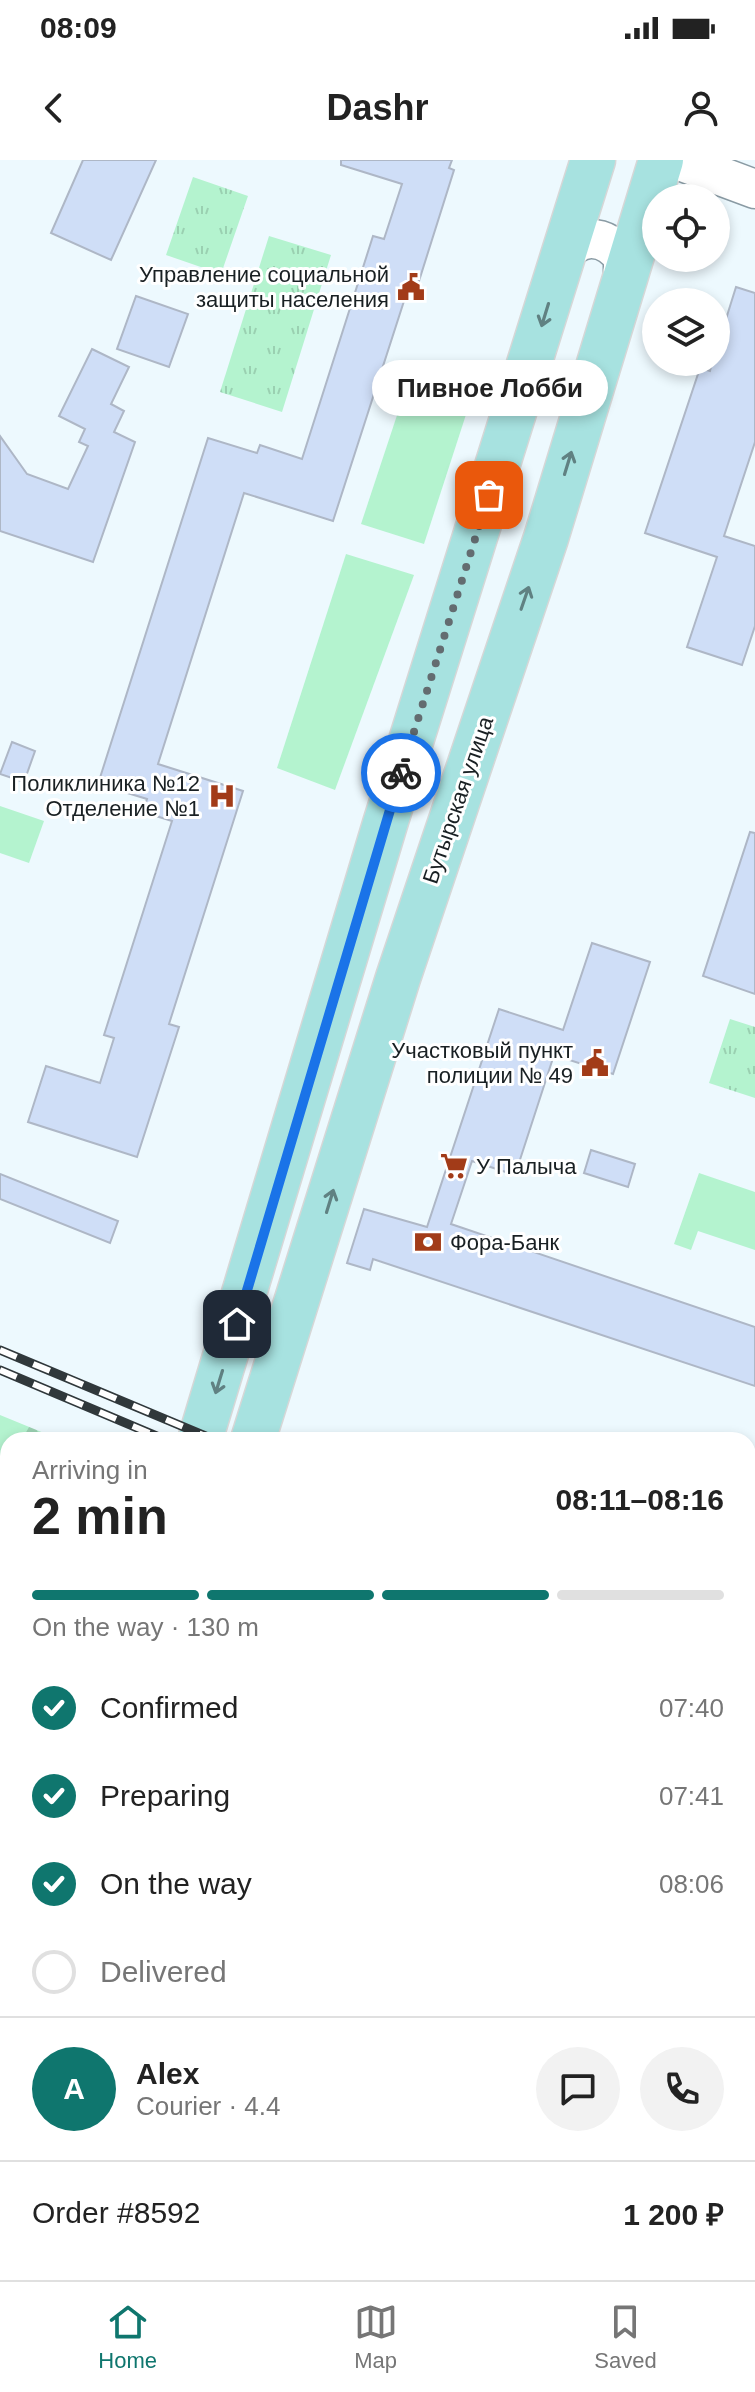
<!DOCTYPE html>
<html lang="en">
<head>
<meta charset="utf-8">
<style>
  body { margin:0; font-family:Helvetica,sans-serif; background:#f2f2f2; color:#222; height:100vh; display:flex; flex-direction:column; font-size:30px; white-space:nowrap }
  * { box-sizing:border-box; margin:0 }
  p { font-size:26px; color:#767676 }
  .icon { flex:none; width:44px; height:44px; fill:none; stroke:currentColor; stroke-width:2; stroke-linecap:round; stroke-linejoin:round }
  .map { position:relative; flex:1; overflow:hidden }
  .drawer { position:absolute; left:0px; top:1272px; width:756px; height:848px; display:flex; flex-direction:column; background:#fff; border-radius:24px 24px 0 0; box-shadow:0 4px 12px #0003 }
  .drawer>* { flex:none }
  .tools { position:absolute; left:642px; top:24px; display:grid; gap:16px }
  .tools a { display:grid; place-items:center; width:88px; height:88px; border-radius:50%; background:#fff; box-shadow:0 4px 12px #0003; font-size:40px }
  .pin { position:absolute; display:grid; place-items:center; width:68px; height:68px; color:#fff; margin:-34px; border-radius:16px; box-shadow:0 4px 12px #0006 }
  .courier { position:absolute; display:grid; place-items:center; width:80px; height:80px; margin:-40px; border:6px solid #1a73e8; border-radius:50%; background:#fff; color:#222; box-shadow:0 2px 10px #0007 }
  .bubble { position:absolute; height:56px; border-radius:28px; background:#fff; box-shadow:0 4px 12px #0003; font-size:26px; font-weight:700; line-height:56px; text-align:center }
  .headline em { font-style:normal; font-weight:700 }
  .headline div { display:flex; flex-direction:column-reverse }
  .headline { display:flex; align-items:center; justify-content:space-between; height:136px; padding:0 32px }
  h1 { font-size:52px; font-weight:700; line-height:60px }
  .bar { display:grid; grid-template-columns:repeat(4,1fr); gap:12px 8px; align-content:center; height:96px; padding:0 32px }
  .bar i { height:10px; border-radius:6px; background:#e0e0e0 }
  .bar .on { background:#0f766e }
  .bar p { grid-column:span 4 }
  .line { display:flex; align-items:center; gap:20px; padding:0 32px; border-top:2px solid #e0e0e0 }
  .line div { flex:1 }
  .round { display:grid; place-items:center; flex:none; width:84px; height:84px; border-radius:42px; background:#f2f2f2 }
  ol { padding:0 32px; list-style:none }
  li { display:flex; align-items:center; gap:24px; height:88px }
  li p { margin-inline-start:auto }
  li .icon { padding:8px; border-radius:50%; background:#0f766e; color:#fff; stroke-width:4 }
  li:last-child { color:#767676 }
  li i { width:44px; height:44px; border:4px solid #e0e0e0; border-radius:50% }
  .status { display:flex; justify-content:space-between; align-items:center; height:56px; padding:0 40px; background:#fff; direction:ltr }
  .status svg { height:22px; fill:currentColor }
  header { display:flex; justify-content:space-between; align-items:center; height:104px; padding:0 32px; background:#fff; font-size:36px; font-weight:700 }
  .tab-bar { display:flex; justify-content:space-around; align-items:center; height:112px; border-top:2px solid #e0e0e0; background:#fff; font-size:22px; color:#767676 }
  .tab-bar a { display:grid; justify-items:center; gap:4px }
  .tab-bar .on { color:#0f766e }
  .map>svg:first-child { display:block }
  .grass { fill:#b4f3cf }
  .forest { fill:url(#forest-firs) }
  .park { fill:url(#park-tufts) }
  .building { fill:#cfdef7; stroke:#aeb7c6; stroke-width:2 }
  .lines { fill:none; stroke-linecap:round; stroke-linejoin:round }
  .minor-casing { stroke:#8a9ba4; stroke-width:41 }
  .major-casing { stroke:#d6d7d7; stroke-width:47 }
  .minor { stroke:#fff; stroke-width:38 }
  .major { stroke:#a7e2e0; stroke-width:44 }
  .rail-casing { stroke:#30383b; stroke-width:9 }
  .rail { stroke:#fff; stroke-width:6; stroke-dasharray:18; stroke-linecap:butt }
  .oneway { stroke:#608182 }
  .done { stroke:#636c70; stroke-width:8; stroke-dasharray:0 14.4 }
  .route { stroke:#1a73e8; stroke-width:10 }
  .labels { text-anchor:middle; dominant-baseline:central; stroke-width:6; stroke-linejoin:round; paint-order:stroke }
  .poi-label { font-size:22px; fill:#192023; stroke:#fff; text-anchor:end }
  .street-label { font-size:22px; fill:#192023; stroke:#fff }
</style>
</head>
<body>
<div class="status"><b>08:09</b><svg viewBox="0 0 49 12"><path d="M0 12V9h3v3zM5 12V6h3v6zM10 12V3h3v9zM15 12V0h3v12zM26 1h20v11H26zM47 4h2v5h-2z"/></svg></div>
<header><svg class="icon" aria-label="back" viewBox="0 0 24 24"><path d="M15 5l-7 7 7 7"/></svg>Dashr<svg class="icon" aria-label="person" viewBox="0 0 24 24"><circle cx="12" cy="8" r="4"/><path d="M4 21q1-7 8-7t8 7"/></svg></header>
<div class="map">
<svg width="755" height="2120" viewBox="0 0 755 2120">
  <defs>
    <pattern id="forest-firs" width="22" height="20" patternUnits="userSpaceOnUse" patternTransform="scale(2)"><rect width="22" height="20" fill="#b4f3cf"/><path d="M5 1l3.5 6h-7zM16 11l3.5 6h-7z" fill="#9ad0b1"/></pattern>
    <pattern id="park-tufts" width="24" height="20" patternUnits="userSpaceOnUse" patternTransform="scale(2)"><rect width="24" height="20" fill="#b4f3cf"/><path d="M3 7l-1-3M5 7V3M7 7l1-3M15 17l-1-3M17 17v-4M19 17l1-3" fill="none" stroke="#9ad0b1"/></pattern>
  </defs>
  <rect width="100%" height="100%" fill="#edf9fe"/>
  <g class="grass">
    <path d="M411 213 473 233 424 384 361 364Z"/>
    <path d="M346 394 414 415 335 630 277 608Z"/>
    <path d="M0 646 44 661 29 703 0 693Z"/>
    <path d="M699 1013 755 1032V1090L698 1071 691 1090 674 1084Z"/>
    <path d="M8 1526V1566L0 1564V1532Z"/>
    <path d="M0 1619 8 1625V1739L0 1762Z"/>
    <path d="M8 2025V2103L0 2102V2048Z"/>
  </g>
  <path class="forest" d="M0 1255 61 1280H8V1431L0 1437Z"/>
  <g class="park">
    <path d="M193 17 248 36 221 114 166 95Z"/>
    <path d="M269 76 331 95 282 252 220 232Z"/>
    <path d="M730 859 755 867V938L709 923Z"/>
    <path d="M312 2112H592L613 2120H267Z"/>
  </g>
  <g class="building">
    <path d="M83 0H156L111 100 51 73Z"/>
    <path d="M341 0H452L449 8 454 10 413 140 405 138 333 361 244 333 158 604 243 631 169 864 179 867 137 997 28 962 46 906 100 923 114 878 104 875 172 661 143 652 147 639 98 624 208 278 257 293 260 285 302 299 373 76 384 79 402 24 341 5Z"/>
    <path d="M736 127 755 133V282L724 376 755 386V466L742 505 687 487 717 397 645 373 700 208 710 211 712 202H716V191Z"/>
    <path d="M136 136 188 154 169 207 117 189Z"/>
    <path d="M92 189 129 207 111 244 124 251 114 272 135 282 93 402 0 371V276L27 314 68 329 88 286 79 282 85 269 59 256Z"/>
    <path d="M12 582 35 591 24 622 0 614Z"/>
    <path d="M750 672 755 673V834L703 816Z"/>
    <path d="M592 783 650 802 613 914 554 895 515 1015 472 1001 451 1064 755 1167V1226L373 1099 370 1110 347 1103 364 1049 427 1067 499 849 563 870Z"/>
    <path d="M591 990 635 1004 628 1027 584 1013Z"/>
    <path d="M0 1014 118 1061 110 1083 0 1039Z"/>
  </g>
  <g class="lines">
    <g class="minor-casing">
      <g id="minor">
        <path d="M677 0 755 29"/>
        <path d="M561 100C576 72 606 73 623 98V121"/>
      </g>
    </g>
    <g class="major-casing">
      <g id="major">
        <path d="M200 1280 385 664 593 0"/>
        <path d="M253 1280 398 818 546 378 661 0"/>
        <path d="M0 1489 8 1482"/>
        <path d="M0 1604 8 1608"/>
        <path d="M0 1831 8 1808"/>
        <path d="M0 1985 8 1963"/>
        <path d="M690 2112 711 2120"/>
        <path d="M97 2120 144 2112"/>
      </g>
    </g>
    <use href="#minor" class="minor"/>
    <use href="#major" class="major"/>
    <g class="rail-casing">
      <g id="rail">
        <path d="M0 1190 215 1280"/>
        <path d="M0 1210 166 1280"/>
        <path d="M748 1479 755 1481"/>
        <path d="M748 1499 755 1502"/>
      </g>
    </g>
    <use href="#rail" class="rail"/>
  </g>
  <defs><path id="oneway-shaft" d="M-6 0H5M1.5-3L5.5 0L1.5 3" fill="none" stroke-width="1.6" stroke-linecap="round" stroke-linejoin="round" transform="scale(2)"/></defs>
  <g class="oneway">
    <use href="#oneway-shaft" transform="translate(545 155) rotate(107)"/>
    <use href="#oneway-shaft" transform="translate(568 303) rotate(-73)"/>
    <use href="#oneway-shaft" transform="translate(525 438) rotate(-71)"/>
    <use href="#oneway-shaft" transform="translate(330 1041) rotate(-73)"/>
    <use href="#oneway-shaft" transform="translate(219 1222) rotate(107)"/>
  </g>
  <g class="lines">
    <path class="done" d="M401 613 489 335"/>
    <path class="route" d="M237 1164 401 613"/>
  </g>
  <defs>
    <g id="civic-bare" transform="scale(2.16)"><path d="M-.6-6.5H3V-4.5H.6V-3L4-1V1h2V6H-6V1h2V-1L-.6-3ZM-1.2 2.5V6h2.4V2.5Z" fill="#a23b18" stroke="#fff" stroke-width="2.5" paint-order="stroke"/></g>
    <g id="hospital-bare" transform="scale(2.16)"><path d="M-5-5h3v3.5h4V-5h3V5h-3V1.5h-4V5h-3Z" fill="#a23b18" stroke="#fff" stroke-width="2.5" paint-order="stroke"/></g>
    <g id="supermarket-bare" transform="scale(2.16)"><path d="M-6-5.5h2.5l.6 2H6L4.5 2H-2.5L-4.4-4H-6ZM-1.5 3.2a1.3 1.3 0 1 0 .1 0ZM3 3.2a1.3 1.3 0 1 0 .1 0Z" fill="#a23b18" stroke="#fff" stroke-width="2.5" paint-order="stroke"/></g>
    <g id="bank-bare" transform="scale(2.16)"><path d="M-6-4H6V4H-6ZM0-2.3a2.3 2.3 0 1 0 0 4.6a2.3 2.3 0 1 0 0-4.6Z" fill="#a23b18" stroke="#fff" stroke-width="2.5" paint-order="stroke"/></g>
  </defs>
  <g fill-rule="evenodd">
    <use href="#civic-bare" x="411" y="127"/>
    <use href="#hospital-bare" x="222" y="636"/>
    <use href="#civic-bare" x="595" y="903"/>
    <use href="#supermarket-bare" x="454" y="1006"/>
    <use href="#bank-bare" x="428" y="1082"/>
  </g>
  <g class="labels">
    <g class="poi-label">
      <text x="389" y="114">Управление социальной<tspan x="389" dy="25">защиты населения</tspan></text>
      <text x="200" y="623">Поликлиника №12<tspan x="200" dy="25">Отделение №1</tspan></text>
      <text x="573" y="890">Участковый пункт<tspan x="573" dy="25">полиции № 49</tspan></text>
      <text x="476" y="1006" text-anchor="start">У Палыча</text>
      <text x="450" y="1082" text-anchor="start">Фора-Банк</text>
    </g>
    <g class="street-label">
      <text transform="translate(458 640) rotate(-71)">Бутырская улица</text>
    </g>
  </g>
</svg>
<div class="tools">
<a><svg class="icon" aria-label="locate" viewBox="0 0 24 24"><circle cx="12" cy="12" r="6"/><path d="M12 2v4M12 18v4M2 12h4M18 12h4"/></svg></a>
<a><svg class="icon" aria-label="layers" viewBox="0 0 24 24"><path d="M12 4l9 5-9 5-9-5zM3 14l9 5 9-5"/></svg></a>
</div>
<div class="pin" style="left:489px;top:335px;background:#ea580c"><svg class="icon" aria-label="bag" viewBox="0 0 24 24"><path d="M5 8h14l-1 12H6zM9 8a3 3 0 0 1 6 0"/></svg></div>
<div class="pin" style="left:237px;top:1164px;background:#1f2937"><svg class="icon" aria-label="home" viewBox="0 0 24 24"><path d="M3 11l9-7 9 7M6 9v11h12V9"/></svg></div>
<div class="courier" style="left:401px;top:613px"><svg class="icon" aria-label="bike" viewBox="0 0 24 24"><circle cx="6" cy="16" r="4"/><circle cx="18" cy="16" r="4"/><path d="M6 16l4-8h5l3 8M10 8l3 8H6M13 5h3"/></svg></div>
<div class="bubble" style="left:372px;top:200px;width:236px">Пивное Лобби</div>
<section class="drawer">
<div class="headline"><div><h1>2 min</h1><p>Arriving in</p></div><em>08:11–08:16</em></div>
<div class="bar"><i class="on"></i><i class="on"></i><i class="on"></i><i></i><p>On the way · 130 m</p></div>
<ol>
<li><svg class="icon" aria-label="check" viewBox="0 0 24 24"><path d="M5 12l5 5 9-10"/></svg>Confirmed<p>07:40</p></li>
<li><svg class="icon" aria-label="check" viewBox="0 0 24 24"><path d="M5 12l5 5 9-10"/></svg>Preparing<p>07:41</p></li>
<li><svg class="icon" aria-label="check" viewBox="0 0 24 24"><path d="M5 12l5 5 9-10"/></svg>On the way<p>08:06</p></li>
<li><i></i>Delivered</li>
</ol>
<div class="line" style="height:144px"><b class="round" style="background:#0f766e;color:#fff">A</b><div><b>Alex</b><p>Courier · 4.4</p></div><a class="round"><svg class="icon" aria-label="chat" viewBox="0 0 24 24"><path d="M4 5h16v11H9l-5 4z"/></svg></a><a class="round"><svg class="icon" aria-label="phone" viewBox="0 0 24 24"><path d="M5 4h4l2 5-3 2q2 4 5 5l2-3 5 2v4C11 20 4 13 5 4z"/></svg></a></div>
<div class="line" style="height:104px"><div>Order #8592</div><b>1 200 ₽</b></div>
</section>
</div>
<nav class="tab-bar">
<a class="on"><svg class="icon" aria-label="home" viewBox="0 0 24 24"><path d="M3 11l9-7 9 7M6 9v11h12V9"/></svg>Home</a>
<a><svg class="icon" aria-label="map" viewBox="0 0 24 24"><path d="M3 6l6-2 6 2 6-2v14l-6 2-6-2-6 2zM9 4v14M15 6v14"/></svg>Map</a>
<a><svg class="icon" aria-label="saved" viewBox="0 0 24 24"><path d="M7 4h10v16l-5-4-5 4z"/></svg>Saved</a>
</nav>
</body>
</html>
